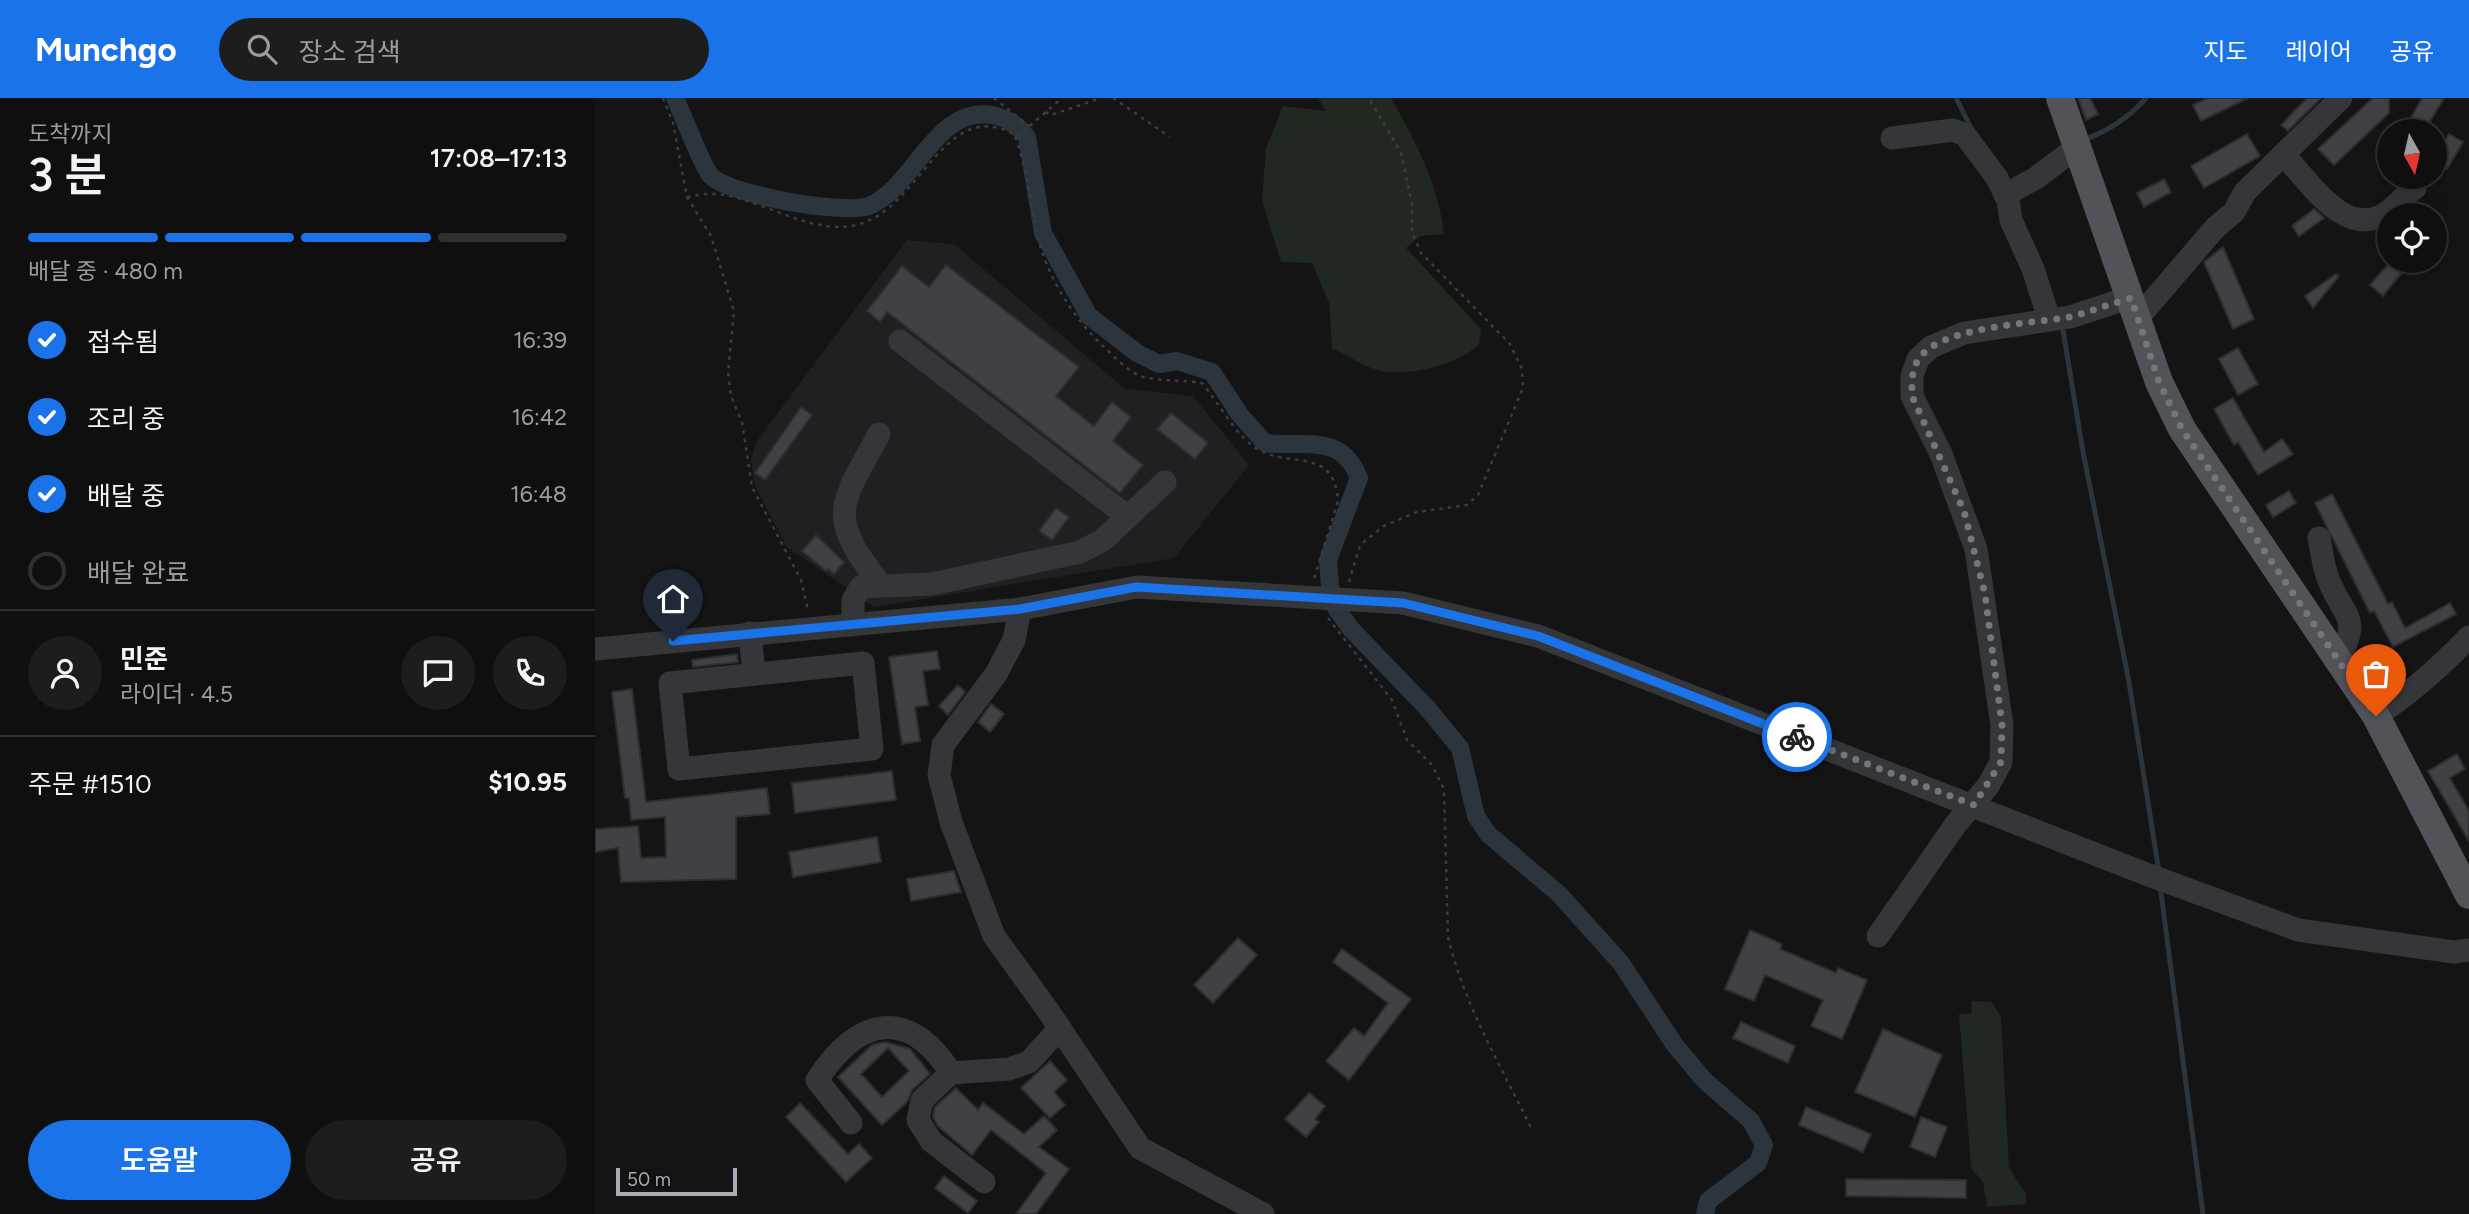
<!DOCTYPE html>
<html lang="ko">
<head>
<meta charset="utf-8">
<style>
  body { margin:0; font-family:Figtree,"Noto Sans KR",sans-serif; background:#1d1d1e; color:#f1f3f6; height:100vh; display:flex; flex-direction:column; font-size:26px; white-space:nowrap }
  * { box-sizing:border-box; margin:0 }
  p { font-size:23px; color:#9b9c9f }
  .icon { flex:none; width:38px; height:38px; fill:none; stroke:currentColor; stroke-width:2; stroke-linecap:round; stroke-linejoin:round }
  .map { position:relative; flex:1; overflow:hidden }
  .panel { display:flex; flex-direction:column; background:#0f0f10; width:595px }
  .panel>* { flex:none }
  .needle { width:46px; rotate:172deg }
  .fabs { position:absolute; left:1782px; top:21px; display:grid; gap:14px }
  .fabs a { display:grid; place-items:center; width:70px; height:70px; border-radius:50%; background:#0f0f10; box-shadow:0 7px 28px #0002,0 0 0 2px #2f2f30; font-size:35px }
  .scale { position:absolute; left:21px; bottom:18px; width:121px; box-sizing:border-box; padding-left:7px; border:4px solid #a6abb5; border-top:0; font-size:19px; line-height:24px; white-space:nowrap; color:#a6abb5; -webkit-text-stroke:5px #0f0f10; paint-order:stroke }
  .pin { position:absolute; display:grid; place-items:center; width:60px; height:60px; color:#fff; margin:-72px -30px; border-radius:50% 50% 50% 0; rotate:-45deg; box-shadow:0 0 7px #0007 }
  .pin .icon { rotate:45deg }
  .courier { position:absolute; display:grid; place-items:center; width:70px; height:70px; margin:-35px; border:5px solid #1a73e8; border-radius:50%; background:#fff; color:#222; box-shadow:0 2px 9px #0007 }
  .summary em { font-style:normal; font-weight:600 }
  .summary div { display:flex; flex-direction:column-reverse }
  .summary { display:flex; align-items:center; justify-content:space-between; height:119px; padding:0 28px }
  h1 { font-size:46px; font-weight:600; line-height:52px }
  .bar { display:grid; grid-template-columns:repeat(4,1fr); gap:10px 7px; align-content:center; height:84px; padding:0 28px }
  .bar i { height:9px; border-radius:5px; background:#2f2f30 }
  .bar .current { background:#1a73e8 }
  .bar p { grid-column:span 4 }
  .line { display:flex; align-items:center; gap:18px; padding:0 28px; border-top:2px solid #2f2f30 }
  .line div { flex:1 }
  .round { display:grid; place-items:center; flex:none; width:74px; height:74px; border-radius:37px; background:#1d1d1e }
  ol { padding:0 28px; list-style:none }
  li { display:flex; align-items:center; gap:21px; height:77px }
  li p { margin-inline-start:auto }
  li .icon { padding:7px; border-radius:50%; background:#1a73e8; color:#fff; stroke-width:4 }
  li:last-child { color:#9b9c9f }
  li i { width:38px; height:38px; border:4px solid #2f2f30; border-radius:50% }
  .cta { display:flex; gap:14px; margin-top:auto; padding:14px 28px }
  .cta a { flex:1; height:80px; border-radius:42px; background:#1a73e8; color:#fff; font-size:28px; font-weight:600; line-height:80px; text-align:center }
  .cta a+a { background:#1d1d1e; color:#f1f3f6 }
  header { display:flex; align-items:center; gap:42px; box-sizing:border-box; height:98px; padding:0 35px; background:#1a73e8; color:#fff }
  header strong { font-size:33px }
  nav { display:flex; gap:38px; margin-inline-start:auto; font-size:24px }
  .search { width:490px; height:63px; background:#1d1d1e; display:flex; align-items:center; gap:18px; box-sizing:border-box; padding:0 24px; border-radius:38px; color:#9b9c9f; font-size:26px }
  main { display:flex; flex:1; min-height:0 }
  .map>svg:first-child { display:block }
  .built { fill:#202022 }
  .green { fill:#202821 }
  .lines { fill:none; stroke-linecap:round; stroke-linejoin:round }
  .stream { stroke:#2c353b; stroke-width:5 }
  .canal { stroke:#2c353b; stroke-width:18 }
  .building { fill:#404145; stroke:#2e2e31; stroke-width:2; fill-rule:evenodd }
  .path { stroke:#3b3d41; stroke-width:2.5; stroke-dasharray:3.5 5; stroke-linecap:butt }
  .minor { stroke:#35363a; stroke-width:23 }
  .major { stroke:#515359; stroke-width:28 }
  .done { stroke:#73767d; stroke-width:7; stroke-dasharray:0 12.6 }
  .route { stroke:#1a73e8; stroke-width:9 }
</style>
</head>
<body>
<header>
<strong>Munchgo</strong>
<div class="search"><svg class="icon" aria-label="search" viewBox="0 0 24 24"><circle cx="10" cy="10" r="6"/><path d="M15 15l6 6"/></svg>장소 검색</div>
<nav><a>지도</a><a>레이어</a><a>공유</a></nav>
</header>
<main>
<section class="panel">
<div class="summary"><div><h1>3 분</h1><p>도착까지</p></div><em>17:08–17:13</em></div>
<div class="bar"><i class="current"></i><i class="current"></i><i class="current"></i><i></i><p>배달 중 · 480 m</p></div>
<ol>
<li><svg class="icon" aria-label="check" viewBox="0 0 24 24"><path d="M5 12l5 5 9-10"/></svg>접수됨<p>16:39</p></li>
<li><svg class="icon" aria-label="check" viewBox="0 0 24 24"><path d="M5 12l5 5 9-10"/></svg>조리 중<p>16:42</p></li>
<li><svg class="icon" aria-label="check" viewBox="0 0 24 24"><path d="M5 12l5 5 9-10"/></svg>배달 중<p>16:48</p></li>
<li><i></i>배달 완료</li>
</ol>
<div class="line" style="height:126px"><a class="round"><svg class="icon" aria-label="person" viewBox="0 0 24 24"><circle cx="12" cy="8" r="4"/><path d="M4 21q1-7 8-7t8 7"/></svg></a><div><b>민준</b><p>라이더 · 4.5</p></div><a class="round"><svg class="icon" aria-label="chat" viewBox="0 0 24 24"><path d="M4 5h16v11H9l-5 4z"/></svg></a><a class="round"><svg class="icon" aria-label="phone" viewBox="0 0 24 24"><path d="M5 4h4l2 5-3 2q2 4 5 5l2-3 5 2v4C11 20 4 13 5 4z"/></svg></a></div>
<div class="line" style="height:91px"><div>주문 #1510</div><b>$10.95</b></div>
<div class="cta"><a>도움말</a><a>공유</a></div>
</section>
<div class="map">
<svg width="1874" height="1116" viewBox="0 0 1874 1116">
  <rect width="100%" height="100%" fill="#141415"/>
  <path class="built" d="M312 142 359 146 530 291 598 298 654 367 579 460 279 509 192 449 160 388 156 361 162 343Z"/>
  <g class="green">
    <path d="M723 0H796C820 42 844 88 849 136L825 138 811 150 886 231 884 247C859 267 819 278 787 273 771 270 752 257 737 250L734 205 717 165 686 164 667 102 671 50 688 8 731 13Z"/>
    <path d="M1377 903 1397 904 1406 919 1414 1070 1431 1096V1106L1392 1109 1388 1084 1376 1070 1364 916H1376Z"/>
  </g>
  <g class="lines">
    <g class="stream">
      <path d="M1361 0 1377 32"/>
      <path d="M1488 42C1513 33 1533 21 1551 0"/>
      <path d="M1467 226 1488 354 1534 584 1564 774"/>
      <path d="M1565 787 1608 1116"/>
    </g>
    <path class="canal" d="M80 0C88 17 106 65 115 77 132 97 250 117 274 108 321 88 339 8 397 17 413 20 422 27 432 39L448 135 494 218 542 255 564 266 582 263 617 274 645 317 670 345C711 350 746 334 764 380L733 462 735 488 741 510 756 531 833 611 865 650 881 718 893 736 964 796 1026 865 1079 946 1109 982 1156 1023 1169 1047 1163 1065 1113 1103 1110 1116"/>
  </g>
  <g class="building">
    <path d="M1483 0H1495L1503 16 1491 22Z"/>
    <path d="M1612 0H1653L1606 23 1598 7Z"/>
    <path d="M1712 0H1726L1693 33 1686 27Z"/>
    <path d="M1778 0H1794V15L1739 67 1723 51Z"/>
    <path d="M1827 0H1849L1830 32 1814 23Z"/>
    <path d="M1652 36 1665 58 1609 90 1596 68Z"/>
    <path d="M1854 36 1868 44 1852 71 1839 64V61Z"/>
    <path d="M1569 81 1576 94 1549 109 1542 95Z"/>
    <path d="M1719 111 1729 120 1704 138 1697 128Z"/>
    <path d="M1628 149 1659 221 1638 231 1609 164Z"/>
    <path d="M1796 163 1809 172 1788 198 1775 187Z"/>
    <path d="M351 167 484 269 461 298 499 328 517 304 536 319 518 343 548 367 525 395 292 214 285 224 272 213 307 168 334 189Z"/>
    <path d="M1741 176 1744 178 1718 210 1710 198Z"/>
    <path d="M1643 250 1663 286 1643 297 1624 261Z"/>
    <path d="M1638 300 1669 354 1687 341 1698 356 1663 377 1643 344 1639 347 1619 311Z"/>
    <path d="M206 309 217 317 170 382 160 375Z"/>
    <path d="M576 315 613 345 600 361 562 331Z"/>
    <path d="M1694 393 1701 405 1678 419 1671 407Z"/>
    <path d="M1737 396 1793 506 1797 504 1810 530 1855 505 1861 516 1798 549 1779 513 1775 515 1720 405Z"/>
    <path d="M461 410 474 419 457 442 444 433Z"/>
    <path d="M221 437 249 464 239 476 233 471 231 473 207 453Z"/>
    <path d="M342 553 345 571 328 573 333 607 320 609 325 643 307 646 294 559Z"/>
    <path d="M142 556 143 564 98 569 97 562Z"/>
    <path d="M363 587 370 594 353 617 344 608Z"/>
    <path d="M37 591 51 704 172 690 175 716 141 719V781L26 784 23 750 0 754V731L43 728 46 760 71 759 70 719 36 722 34 700H30L17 594Z"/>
    <path d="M396 606 409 616 395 634 383 624Z"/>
    <path d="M1862 656 1870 671 1855 680 1874 713V743L1833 673Z"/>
    <path d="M297 673 301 702 200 715 197 685Z"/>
    <path d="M282 739 286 764 198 779 194 754Z"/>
    <path d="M359 773 366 794 316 803 312 781Z"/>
    <path d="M1155 832 1187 846 1185 851 1241 875 1243 870 1272 882 1247 941 1216 928 1228 902 1170 877 1159 903 1130 891Z"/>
    <path d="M643 840 662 857 618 905 599 887Z"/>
    <path d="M747 851 816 901 754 982 731 963 759 930 769 938 793 905 738 864Z"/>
    <path d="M1146 924 1200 948 1193 965 1138 940Z"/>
    <path d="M1288 931 1347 957 1320 1019 1260 994Z"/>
    <path d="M290 944 315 951 335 976 317 992 312 1004 287 1027 243 979 277 947ZM293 950 314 973 287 999 266 976Z"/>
    <path d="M455 963 472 982 459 994 470 1007 455 1020 426 990Z"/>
    <path d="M361 990 383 1012 388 1005 429 1036 449 1018 462 1032 444 1049 474 1071 441 1116H421L451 1075 396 1032 377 1057 343 1028 338 1019 340 1009Z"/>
    <path d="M714 995 730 1008 720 1021 724 1024 711 1039 690 1021Z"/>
    <path d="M205 1005 253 1056 264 1046 277 1060 251 1084 191 1019Z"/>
    <path d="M1211 1009 1276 1036 1268 1054 1204 1027Z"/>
    <path d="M1326 1019 1352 1029 1340 1059 1315 1049Z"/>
    <path d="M349 1078 382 1103 373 1115 340 1090Z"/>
    <path d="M1251 1081 1371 1082V1100L1251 1098Z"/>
  </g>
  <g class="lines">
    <g class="path">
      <path d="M68 0 78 25 92 99 116 138 139 213 133 274 136 298 147 324 157 389 206 482 213 512"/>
      <path d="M399 0 434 28"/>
      <path d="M518 0 575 39"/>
      <path d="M450 14 456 17 506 0"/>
      <path d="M422 39 467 0"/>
      <path d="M92 99C99 98 106 96 113 96 162 94 221 146 273 123 329 98 352 1 419 36 432 68 435 103 442 136 452 179 478 220 510 250 522 261 533 274 548 279 563 283 590 282 607 285 624 305 640 337 662 351 696 371 739 348 743 403L719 481"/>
      <path d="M754 484 765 447 789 428 822 414 872 407 883 397 928 290 927 271 915 246 826 155 817 134V106L806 55 774 0"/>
      <path d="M733 520 797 602 812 642 837 667 849 691 853 839C869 907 906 968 936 1030"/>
    </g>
    <g class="minor">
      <path d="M1297 40 1358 32 1370 37 1402 80 1413 102 1416 122 1438 171 1454 221"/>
      <path d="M1689 57C1714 83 1750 142 1791 115 1802 108 1809 97 1820 90"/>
      <path d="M1410 97 1441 80 1481 50"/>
      <path d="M1543 220 1620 130 1639 114 1650 94 1746 0"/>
      <path d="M305 243 533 419"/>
      <path d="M284 336C245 408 231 417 285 486"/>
      <path d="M1724 440C1727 453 1728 470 1734 483 1750 522 1767 518 1743 562"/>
      <path d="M425 511 419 542 401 576 348 647 344 677 356 724 399 838 454 914 545 1050 668 1116"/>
      <path d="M258 526V502L266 489 337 486 485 454 508 442 570 384"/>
      <path d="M155 535 159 576"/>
      <path d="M0 551 425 511 542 489 808 505 943 538 1551 776 1703 832 1859 854 1874 852"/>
      <path d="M268 565 277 651 84 671 75 585Z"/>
      <path d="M1781 618C1816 595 1845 569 1874 539"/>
      <path d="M1283 838 1361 726 1393 688 1406 664 1407 627 1381 451 1346 356 1317 298V278L1323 261 1336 249 1369 235 1475 219 1536 199"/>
      <path d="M256 1025 222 982C263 919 313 908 356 975"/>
      <path d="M389 1084 336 1043 323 1022 327 1002 356 975 414 971 434 964 465 930"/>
    </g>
    <path class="major" d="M1465 0 1564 284 1587 331 1781 618 1874 797"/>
  </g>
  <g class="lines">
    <path class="done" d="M1202 639 1379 707 1406 664 1407 627 1390 496 1369 413 1317 298C1317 286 1316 273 1323 262 1344 228 1437 226 1474 219 1495 214 1515 206 1536 200L1564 284 1587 331 1781 618"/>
    <path class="route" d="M78 543 425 511 541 489 808 505 943 538 1202 639"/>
  </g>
</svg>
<div class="fabs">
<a><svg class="needle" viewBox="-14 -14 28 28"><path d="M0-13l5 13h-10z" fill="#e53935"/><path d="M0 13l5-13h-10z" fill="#9b9c9f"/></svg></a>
<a><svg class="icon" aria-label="locate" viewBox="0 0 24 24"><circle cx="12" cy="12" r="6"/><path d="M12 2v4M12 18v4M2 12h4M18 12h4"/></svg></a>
</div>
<div class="scale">50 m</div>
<div class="pin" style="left:1781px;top:618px;background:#ea580c"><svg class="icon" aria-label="bag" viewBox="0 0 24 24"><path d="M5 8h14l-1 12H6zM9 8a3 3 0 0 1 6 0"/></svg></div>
<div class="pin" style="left:78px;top:543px;background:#1f2937"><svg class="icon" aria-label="home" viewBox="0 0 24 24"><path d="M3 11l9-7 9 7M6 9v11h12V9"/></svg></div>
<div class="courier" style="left:1202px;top:639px"><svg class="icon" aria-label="bike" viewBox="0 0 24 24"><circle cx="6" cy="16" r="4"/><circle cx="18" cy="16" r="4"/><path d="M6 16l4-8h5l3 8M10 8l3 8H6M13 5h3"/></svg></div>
</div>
</main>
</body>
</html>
